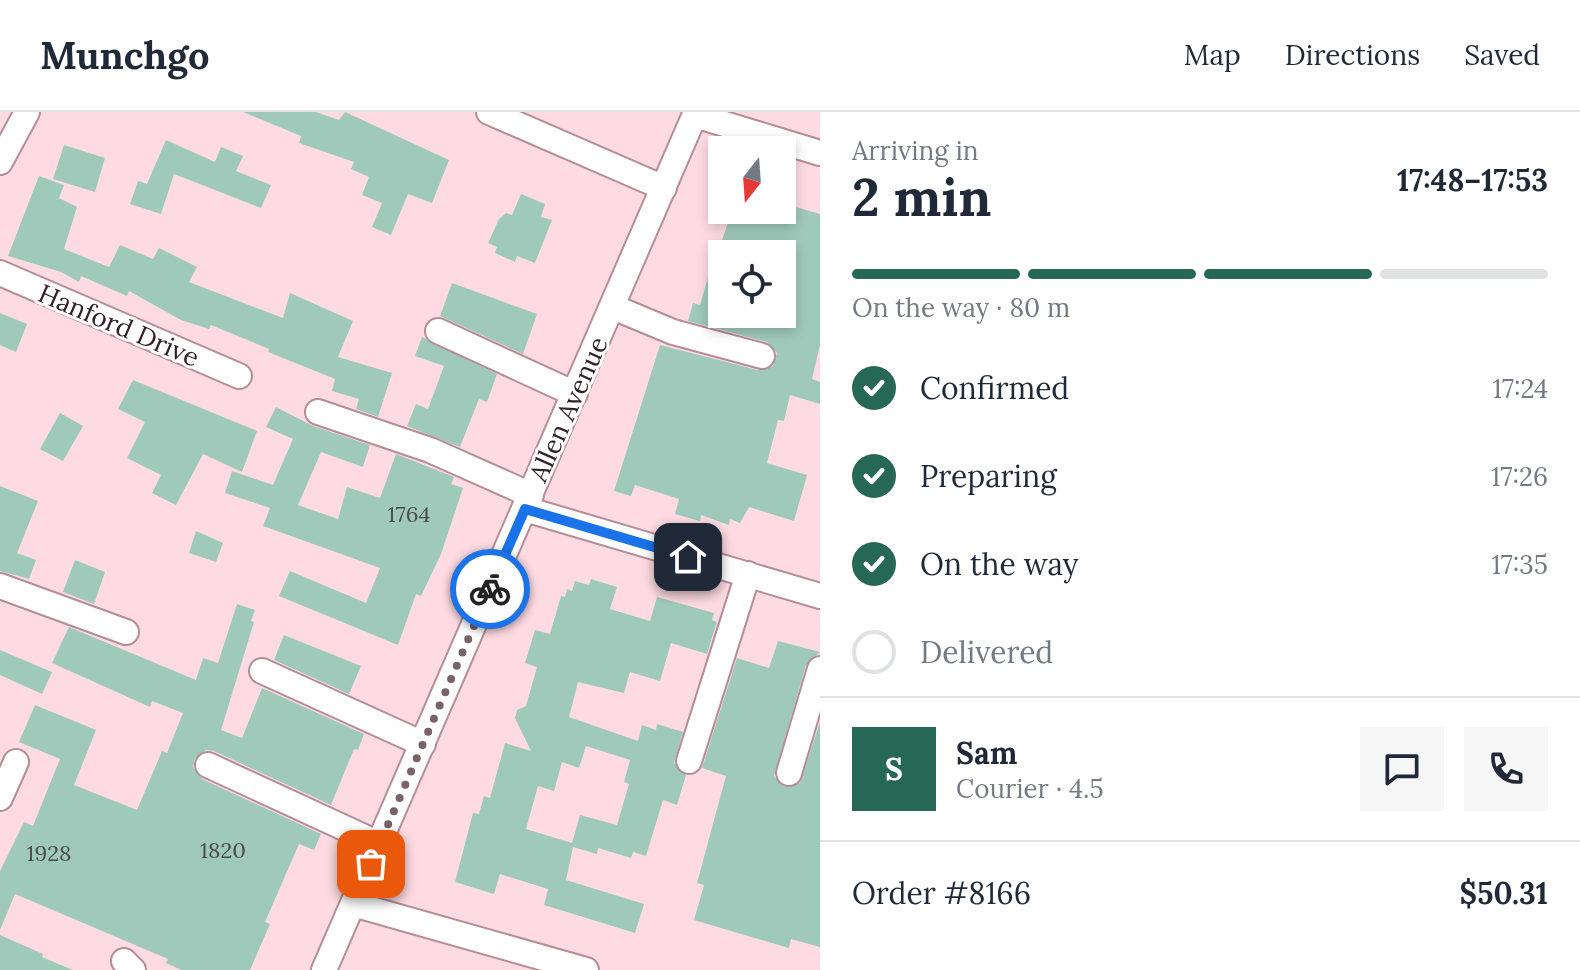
<!DOCTYPE html>
<html lang="en">
<head>
<meta charset="utf-8">
<style>
  body { margin:0; font-family:Lora,serif; background:#f6f6f7; color:#1f2937; height:100vh; display:flex; flex-direction:column; font-size:30px; white-space:nowrap }
  * { box-sizing:border-box; margin:0 }
  p { font-size:26px; color:#747a83 }
  .icon { flex:none; width:44px; height:44px; fill:none; stroke:currentColor; stroke-width:2; stroke-linecap:round; stroke-linejoin:round }
  .map { position:relative; flex:1; overflow:hidden }
  .drawer { display:flex; flex-direction:column; background:#fff; width:760px }
  .drawer>* { flex:none }
  .needle { width:52px; rotate:197deg }
  .buttons { position:absolute; left:708px; top:24px; display:grid; gap:16px }
  .buttons a { display:grid; place-items:center; width:88px; height:88px; border-radius:0px; background:#fff; box-shadow:0 4px 12px #0003; font-size:40px }
  .pin { position:absolute; display:grid; place-items:center; width:68px; height:68px; color:#fff; margin:-34px; border-radius:16px; box-shadow:0 4px 12px #0006 }
  .courier { position:absolute; display:grid; place-items:center; width:80px; height:80px; margin:-40px; border:6px solid #1a73e8; border-radius:50%; background:#fff; color:#222; box-shadow:0 2px 10px #0007 }
  .overview em { font-style:normal; font-weight:700 }
  .overview div { display:flex; flex-direction:column-reverse }
  .overview { display:flex; align-items:center; justify-content:space-between; height:136px; padding:0 32px }
  h1 { font-size:52px; font-weight:700; line-height:60px }
  .bar { display:grid; grid-template-columns:repeat(4,1fr); gap:12px 8px; align-content:center; height:96px; padding:0 32px }
  .bar i { height:10px; border-radius:6px; background:#e0e1e3 }
  .bar .selected { background:#266755 }
  .bar p { grid-column:span 4 }
  .line { display:flex; align-items:center; gap:20px; padding:0 32px; border-top:2px solid #e0e1e3 }
  .line div { flex:1 }
  .round { display:grid; place-items:center; flex:none; width:84px; height:84px; border-radius:0px; background:#f6f6f7 }
  ol { padding:0 32px; list-style:none }
  li { display:flex; align-items:center; gap:24px; height:88px }
  li p { margin-inline-start:auto }
  li .icon { padding:8px; border-radius:50%; background:#266755; color:#fff; stroke-width:4 }
  li:last-child { color:#747a83 }
  li i { width:44px; height:44px; border:4px solid #e0e1e3; border-radius:50% }
  header { display:flex; align-items:center; gap:48px; box-sizing:border-box; height:112px; padding:0 40px; background:#fff; border-bottom:2px solid #e0e1e3 }
  header strong { font-size:38px }
  nav { display:flex; gap:44px; margin-inline-start:auto; font-size:28px }
  main { display:flex; flex:1; min-height:0 }
  .map>svg:first-child { display:block }
  .building { fill:#9fcabb; fill-rule:evenodd }
  .lines { fill:none; stroke-linecap:round; stroke-linejoin:round }
  .minor-casing { stroke:#b58d97; stroke-width:28 }
  .minor { stroke:#fff; stroke-width:24 }
  .done { stroke:#796268; stroke-width:8; stroke-dasharray:0 14.4 }
  .route { stroke:#1a73e8; stroke-width:10 }
  .labels { text-anchor:middle; dominant-baseline:central; stroke-width:6; stroke-linejoin:round; paint-order:stroke }
  .number-label { font-size:22px; fill:#4c4b4a }
  .street-label { font-size:26px; fill:#312125; stroke:#fff }
</style>
</head>
<body>
<header>
<strong>Munchgo</strong>
<nav><a>Map</a><a>Directions</a><a>Saved</a></nav>
</header>
<main>
<div class="map">
<svg width="820" height="858" viewBox="0 0 820 858">
  <rect width="100%" height="100%" fill="#fedbe3"/>
  <g class="building">
    <path d="M243 0H316L339 8 345 0 449 48 432 91 408 82 391 123 372 115 382 91 362 83 369 65 351 57 354 50 299 31 301 24Z"/>
    <path d="M166 28 215 50 221 35 243 44 236 59 271 73 261 96 174 62 161 102 130 92 138 69 147 72Z"/>
    <path d="M64 33 105 46 95 80 53 67Z"/>
    <path d="M39 64 64 73 59 86 77 95 64 137 109 155 120 133 153 147 159 136 197 155 189 170 283 206 290 181 353 209 338 245 392 261 378 305 356 297 359 287 332 279 335 267 268 240 269 237 211 213 209 217 181 208 129 179 127 184 81 164 79 170 61 160 8 144Z"/>
    <path d="M521 82 545 92 541 105 552 108 535 151 517 144 515 150 495 141 497 135 488 131 499 107 506 101 512 103Z"/>
    <path d="M782 91 820 102V233L812 267 820 270V292L790 283 784 309 778 308 767 351 807 363 794 409 749 395 740 411 730 407 729 413 701 403 700 409 675 402 679 387 635 373 631 384 614 379 660 233 758 258 773 254 777 241 767 230 688 209 693 191 700 193 717 135H720L732 98H782ZM722 142H782V202H722Z"/>
    <path d="M452 171 537 202 523 242 440 204Z"/>
    <path d="M0 201 27 212 16 240 0 233Z"/>
    <path d="M422 225 497 262 487 290 479 287 460 335 407 314 416 292 428 297 444 254 415 244Z"/>
    <path d="M133 268 257 319 242 360 203 342 176 393 152 381 161 363 127 346 145 310 118 297Z"/>
    <path d="M276 295 313 314 370 333 363 355 321 340 298 393 338 407 347 375 380 386 396 342 454 365 451 372 463 376 441 442 421 484 416 482 398 533 279 484 290 459 366 491 380 456 263 414 270 396 225 381 232 359 273 373 293 327 266 315Z"/>
    <path d="M60 301 83 314 63 349 40 337Z"/>
    <path d="M0 374 38 389 17 441 36 448 29 467 0 459Z"/>
    <path d="M196 419 223 431 216 450 189 441Z"/>
    <path d="M75 448 105 460 94 492 63 480Z"/>
    <path d="M591 467 617 475 610 497 650 509 657 485 714 501 712 508 717 510 707 542 671 531 660 569 630 560 624 581 578 570 569 605 638 629 642 613 656 618 657 612 683 620 674 651 686 663 677 693 663 688 646 744 633 740 631 746 598 736 597 742 573 735 566 768 644 792 635 821 544 793 548 777 500 762 494 782 455 770 473 701 479 702 484 684 490 686 505 631 531 639 515 606 517 598 526 594 537 555 525 551 535 518 550 522 561 484 565 485 567 477 572 479 575 469 589 473ZM586 634 630 648 624 670 629 672 617 713 580 703 572 731 526 717 538 674 554 679 562 650 579 656Z"/>
    <path d="M237 492 255 498 251 509 254 510 221 618 242 626 262 576 364 622 358 638 354 637 331 693 214 639 206 638 195 646 193 655 202 667 321 722 314 738 299 732 265 810 270 812 250 858H181L166 851 168 847 15 782 0 818V759L24 710 33 714 60 647 19 630 35 593 96 618 74 673 137 698 162 639 167 641 183 601 152 589 150 595 52 551 69 515 196 568 203 546 218 551Z"/>
    <path d="M284 523 361 554 349 582 274 548Z"/>
    <path d="M778 529 820 540 806 553 774 664 784 675 800 671 820 610V835L791 827 789 836 694 808 704 773 697 771 726 664 702 656 737 546 769 556Z"/>
    <path d="M0 538 52 560 42 582 0 563Z"/>
    <path d="M0 823 43 842 42 845 73 858H0Z"/>
  </g>
  <g class="lines">
    <g class="minor-casing">
      <g id="minor">
        <path d="M489 0 664 76"/>
        <path d="M695 3 820 41"/>
        <path d="M0 50 27 0"/>
        <path d="M0 161 239 264"/>
        <path d="M613 195 673 220 762 244"/>
        <path d="M438 219 575 282"/>
        <path d="M318 300 430 338 531 383"/>
        <path d="M525 397 820 484"/>
        <path d="M0 474 126 520"/>
        <path d="M262 559 423 632"/>
        <path d="M689 649 748 462"/>
        <path d="M208 653 379 732"/>
        <path d="M789 661 820 557"/>
        <path d="M0 686 16 650"/>
        <path d="M353 792 586 858"/>
        <path d="M124 849 133 858"/>
        <path d="M324 858 696 0"/>
      </g>
    </g>
    <use href="#minor" class="minor"/>
  </g>
  <g class="lines">
    <path class="done" d="M371 752 490 477"/>
    <path class="route" d="M490 477 525 397 688 445"/>
  </g>
  <g class="labels">
    <g class="number-label">
      <text x="409" y="402">1764</text>
      <text x="223" y="738">1820</text>
      <text x="49" y="741">1928</text>
    </g>
    <g class="street-label">
      <text transform="translate(119 213) rotate(23)">Hanford Drive</text>
      <text transform="translate(568 297) rotate(-66)">Allen Avenue</text>
    </g>
  </g>
</svg>
<div class="buttons">
<a><svg class="needle" viewBox="-14 -14 28 28"><path d="M0-13l5 13h-10z" fill="#e53935"/><path d="M0 13l5-13h-10z" fill="#747a83"/></svg></a>
<a><svg class="icon" aria-label="locate" viewBox="0 0 24 24"><circle cx="12" cy="12" r="6"/><path d="M12 2v4M12 18v4M2 12h4M18 12h4"/></svg></a>
</div>
<div class="pin" style="left:371px;top:752px;background:#ea580c"><svg class="icon" aria-label="bag" viewBox="0 0 24 24"><path d="M5 8h14l-1 12H6zM9 8a3 3 0 0 1 6 0"/></svg></div>
<div class="pin" style="left:688px;top:445px;background:#1f2937"><svg class="icon" aria-label="home" viewBox="0 0 24 24"><path d="M3 11l9-7 9 7M6 9v11h12V9"/></svg></div>
<div class="courier" style="left:490px;top:477px"><svg class="icon" aria-label="bike" viewBox="0 0 24 24"><circle cx="6" cy="16" r="4"/><circle cx="18" cy="16" r="4"/><path d="M6 16l4-8h5l3 8M10 8l3 8H6M13 5h3"/></svg></div>
</div>
<section class="drawer">
<div class="overview"><div><h1>2 min</h1><p>Arriving in</p></div><em>17:48–17:53</em></div>
<div class="bar"><i class="selected"></i><i class="selected"></i><i class="selected"></i><i></i><p>On the way · 80 m</p></div>
<ol>
<li><svg class="icon" aria-label="check" viewBox="0 0 24 24"><path d="M5 12l5 5 9-10"/></svg>Confirmed<p>17:24</p></li>
<li><svg class="icon" aria-label="check" viewBox="0 0 24 24"><path d="M5 12l5 5 9-10"/></svg>Preparing<p>17:26</p></li>
<li><svg class="icon" aria-label="check" viewBox="0 0 24 24"><path d="M5 12l5 5 9-10"/></svg>On the way<p>17:35</p></li>
<li><i></i>Delivered</li>
</ol>
<div class="line" style="height:144px"><b class="round" style="background:#266755;color:#fff">S</b><div><b>Sam</b><p>Courier · 4.5</p></div><a class="round"><svg class="icon" aria-label="chat" viewBox="0 0 24 24"><path d="M4 5h16v11H9l-5 4z"/></svg></a><a class="round"><svg class="icon" aria-label="phone" viewBox="0 0 24 24"><path d="M5 4h4l2 5-3 2q2 4 5 5l2-3 5 2v4C11 20 4 13 5 4z"/></svg></a></div>
<div class="line" style="height:104px"><div>Order #8166</div><b>$50.31</b></div>
</section>
</main>
</body>
</html>
